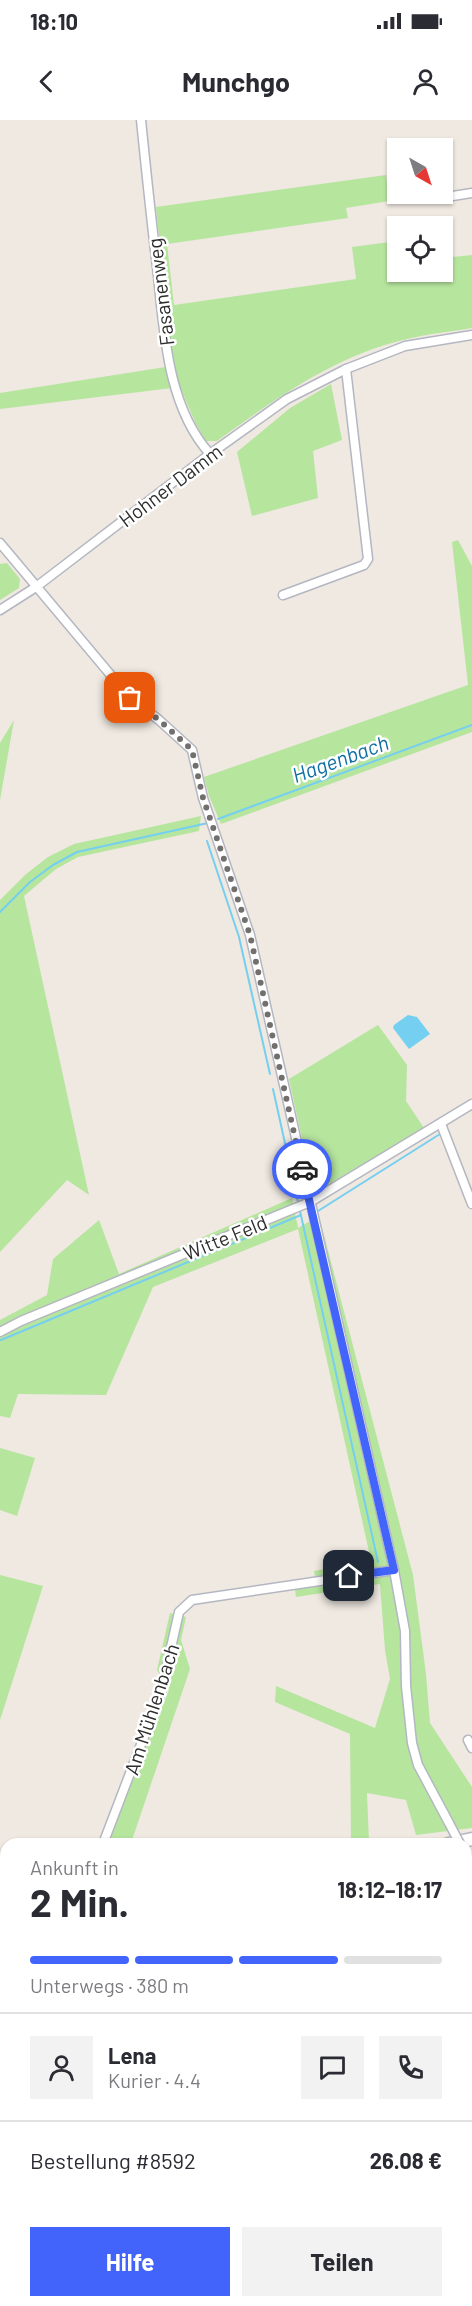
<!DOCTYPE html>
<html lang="de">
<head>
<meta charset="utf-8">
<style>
  body { margin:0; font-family:Barlow,sans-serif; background:#f2f2f3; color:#2b2b33; height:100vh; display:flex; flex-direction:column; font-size:22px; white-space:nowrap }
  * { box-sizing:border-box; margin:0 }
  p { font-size:20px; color:#7c7c81 }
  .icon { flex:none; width:33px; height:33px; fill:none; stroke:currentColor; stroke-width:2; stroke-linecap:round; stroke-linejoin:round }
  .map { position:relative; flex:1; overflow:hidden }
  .sheet { position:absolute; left:0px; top:1718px; width:472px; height:470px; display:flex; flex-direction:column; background:#fff; border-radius:18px 18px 0 0; box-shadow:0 2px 4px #0004 }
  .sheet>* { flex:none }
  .needle { width:39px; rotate:141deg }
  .fabs { position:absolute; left:387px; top:18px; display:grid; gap:12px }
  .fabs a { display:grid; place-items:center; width:66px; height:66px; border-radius:0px; background:#fff; box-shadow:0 2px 4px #0004; font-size:30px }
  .pin { position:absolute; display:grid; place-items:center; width:51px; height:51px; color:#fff; margin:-26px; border-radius:12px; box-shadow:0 3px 9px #0006 }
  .courier { position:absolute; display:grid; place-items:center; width:60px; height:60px; margin:-30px; border:4px solid #4264fb; border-radius:50%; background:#fff; color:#222; box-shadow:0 2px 8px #0007 }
  .summary em { font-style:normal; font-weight:700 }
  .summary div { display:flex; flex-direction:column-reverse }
  .summary { display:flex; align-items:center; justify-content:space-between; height:102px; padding:0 30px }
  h1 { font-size:39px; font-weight:700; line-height:45px }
  .bar { display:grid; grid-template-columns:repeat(4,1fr); gap:9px 6px; align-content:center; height:72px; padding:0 30px }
  .bar i { height:8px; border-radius:4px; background:#e1e1e2 }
  .bar .on { background:#4264fb }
  .bar p { grid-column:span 4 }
  .line { display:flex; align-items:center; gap:15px; padding:0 30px; border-top:2px solid #e1e1e2 }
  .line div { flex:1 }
  .round { display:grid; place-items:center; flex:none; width:63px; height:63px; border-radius:0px; background:#f2f2f3 }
  .action { display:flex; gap:12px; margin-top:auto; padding:12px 30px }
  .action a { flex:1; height:69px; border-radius:0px; background:#4264fb; color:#fff; font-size:24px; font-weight:700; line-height:69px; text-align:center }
  .action a+a { background:#f2f2f3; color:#2b2b33 }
  .status { display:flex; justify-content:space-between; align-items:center; height:42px; padding:0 30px; background:#fff; direction:ltr }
  .status svg { height:16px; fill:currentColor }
  header { display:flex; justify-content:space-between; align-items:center; height:78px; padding:0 30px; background:#fff; font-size:27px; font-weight:700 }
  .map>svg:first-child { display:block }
  .industrial { fill:#e3e1e8 }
  .green { fill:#b6e59e }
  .water { fill:#75cff0 }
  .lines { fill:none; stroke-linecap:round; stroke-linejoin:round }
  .stream { stroke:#75cff0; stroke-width:2 }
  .street-casing { stroke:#b4b7c1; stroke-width:11 }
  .secondary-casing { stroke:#b4b7c1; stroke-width:15 }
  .street { stroke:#fff; stroke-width:8 }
  .secondary { stroke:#fff; stroke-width:12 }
  .street-bridge-casing { stroke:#b4b7c1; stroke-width:11; stroke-linecap:butt }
  .street-bridge { stroke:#fff; stroke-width:8 }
  .done { stroke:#726f6d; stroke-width:6; stroke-dasharray:0 10.8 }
  .route { stroke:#4264fb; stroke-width:8 }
  .labels { text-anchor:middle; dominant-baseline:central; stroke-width:5; stroke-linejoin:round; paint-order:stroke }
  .street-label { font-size:20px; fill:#2e2e2e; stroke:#fff }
  .water-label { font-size:21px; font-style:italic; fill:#0d6fa3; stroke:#fff }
</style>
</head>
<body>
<div class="status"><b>18:10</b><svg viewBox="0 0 49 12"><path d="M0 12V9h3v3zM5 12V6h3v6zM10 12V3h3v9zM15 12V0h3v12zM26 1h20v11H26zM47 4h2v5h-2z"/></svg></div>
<header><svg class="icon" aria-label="back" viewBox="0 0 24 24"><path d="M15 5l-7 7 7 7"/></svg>Munchgo<svg class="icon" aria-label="person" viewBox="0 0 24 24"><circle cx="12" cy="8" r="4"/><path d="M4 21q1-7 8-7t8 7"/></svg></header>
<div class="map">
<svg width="472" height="2186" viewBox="0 0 472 2186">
  <rect width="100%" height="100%" fill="#efe9e1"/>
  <path class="industrial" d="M467 1999 472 2002V2144L466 2141Z"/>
  <g class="green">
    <path d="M386 55 389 81 346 88 348 98 167 124 174 185 356 159 352 127 397 121 398 152H442L443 138 472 135V208C449 212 426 214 403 220 333 237 275 279 217 321H206L196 304 180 267 0 289V273L172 246 156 87Z"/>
    <path d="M331 264 342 320 313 331 318 378 252 396 237 332 290 288Z"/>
    <path d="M458 420 472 446V612L221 704 209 676 204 657 468 565 452 422Z"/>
    <path d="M7 443 20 459 19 468 0 480V444Z"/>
    <path d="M14 600 0 680V623Z"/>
    <path d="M201 696 199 711 78 737 56 749 24 776 89 1075 67 1060 0 1132V780L25 755 48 737 74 724Z"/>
    <path d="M378 905 407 945 406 981 424 1008 314 1073 289 959Z"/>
    <path d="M292 1078 298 1108 319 1096 413 1455 426 1554 430 1603 472 1667V1708L416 1715 406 1680 367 1673 369 1722 351 1723 350 1614 275 1582 276 1566 375 1608 390 1559 385 1530 380 1464 296 1477 295 1469 316 1466 314 1451 371 1441 298 1109 153 1167 106 1275 18 1274 10 1298 0 1296V1200L47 1175 53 1139 99 1100 119 1154Z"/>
    <path d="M0 1328 35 1338 17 1396 0 1390Z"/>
    <path d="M0 1455 43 1466 0 1600Z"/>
    <path d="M170 1493 186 1497 181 1520 190 1549 131 1723 107 1724 169 1570 157 1550Z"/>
    <path d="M472 1821V1957L467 1958 466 1822Z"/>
    <path d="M6 2094V2181H13V2186H0V2095Z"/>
    <path d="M467 2141 472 2144V2186H406L405 2181H466Z"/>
  </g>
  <g class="water">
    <path d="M408 895 417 897 430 914 409 929 393 908 394 905Z"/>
    <path d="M6 1848V1927L0 1902V1851Z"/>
  </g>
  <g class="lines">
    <g class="stream">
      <path d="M218 699 472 605"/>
      <path d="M207 721 239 817 270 954"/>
      <path d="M0 792 30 762 53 745 77 732 208 703"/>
      <path d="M273 969 298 1082"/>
      <path d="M300 1091 378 1442"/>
      <path d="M318 1091 440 1014"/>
      <path d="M1 1220 301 1095"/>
      <path d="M0 1797 6 1800"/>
      <path d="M466 1814 472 1813"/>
      <path d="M0 2089 6 2087"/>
      <path d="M11 2186V2181"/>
    </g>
    <g class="street-casing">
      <g id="street">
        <path d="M141 0C146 49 151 98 157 147 164 208 166 285 210 334"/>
        <path d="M440 78 472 73"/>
        <path d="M0 423 130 578 159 600 192 630 203 678 250 815 394 1450 405 1511 406 1566 412 1623 418 1645 449 1703"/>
        <path d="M283 475 364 445 368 439 346 249"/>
        <path d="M0 490 36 467 210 334 287 279 346 249 405 226 472 215"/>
        <path d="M441 1004 472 1084"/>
        <path d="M0 1212 21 1201 310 1082 472 984"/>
        <path d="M468 1620 472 1628"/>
        <path d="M103 1724 161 1572 179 1492 192 1480 394 1450"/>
        <path d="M466 1735 472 1745"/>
        <path d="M0 1777H6"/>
        <path d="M466 1964 472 1963"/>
        <path d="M0 2081 6 2080"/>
        <path d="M18 2186V2181"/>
      </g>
    </g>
    <g class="secondary-casing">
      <g id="secondary">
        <path d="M448 1724 472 1719"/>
        <path d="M0 1819 6 1817"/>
      </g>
    </g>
    <use href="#street" class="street"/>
    <use href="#secondary" class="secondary"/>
    <g class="street-bridge-casing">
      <path id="street-bridge" d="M449 1703 460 1724"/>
    </g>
    <use href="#street-bridge" class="street-bridge"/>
  </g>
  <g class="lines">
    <path class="done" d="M130 578 159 600 192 630 203 678 250 815 302 1049"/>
    <path class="route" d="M302 1049 394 1450 349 1456"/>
  </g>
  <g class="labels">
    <g class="street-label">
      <text transform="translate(160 172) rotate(-97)">Fasanenweg</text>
      <text transform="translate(170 365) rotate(-37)">Hohner Damm</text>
      <text transform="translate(225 1117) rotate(-22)">Witte Feld</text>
      <text transform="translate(151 1589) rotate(-72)">Am Mühlenbach</text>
    </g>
    <g class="water-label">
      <text transform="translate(340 638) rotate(-20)">Hagenbach</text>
    </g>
  </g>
</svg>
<div class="fabs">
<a><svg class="needle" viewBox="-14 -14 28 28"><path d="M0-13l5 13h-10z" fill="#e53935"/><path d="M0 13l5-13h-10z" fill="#7c7c81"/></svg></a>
<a><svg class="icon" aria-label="locate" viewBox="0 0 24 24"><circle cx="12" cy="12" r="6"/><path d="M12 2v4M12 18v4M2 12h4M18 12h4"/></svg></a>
</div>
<div class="pin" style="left:130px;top:578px;background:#ea580c"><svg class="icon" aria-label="bag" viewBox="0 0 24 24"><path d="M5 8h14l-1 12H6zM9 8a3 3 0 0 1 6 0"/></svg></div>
<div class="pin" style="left:349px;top:1456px;background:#1f2937"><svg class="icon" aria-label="home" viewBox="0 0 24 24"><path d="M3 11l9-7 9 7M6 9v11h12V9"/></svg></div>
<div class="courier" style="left:302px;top:1049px"><svg class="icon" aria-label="car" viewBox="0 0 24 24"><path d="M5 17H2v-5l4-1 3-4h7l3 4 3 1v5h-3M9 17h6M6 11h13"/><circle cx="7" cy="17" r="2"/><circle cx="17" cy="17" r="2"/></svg></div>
<section class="sheet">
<div class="summary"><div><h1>2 Min.</h1><p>Ankunft in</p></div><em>18:12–18:17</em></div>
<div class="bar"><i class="on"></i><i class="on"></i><i class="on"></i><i></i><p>Unterwegs · 380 m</p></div>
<div class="line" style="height:108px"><a class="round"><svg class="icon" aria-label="person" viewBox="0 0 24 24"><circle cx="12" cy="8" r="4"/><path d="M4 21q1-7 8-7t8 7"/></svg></a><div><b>Lena</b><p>Kurier · 4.4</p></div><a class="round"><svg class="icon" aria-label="chat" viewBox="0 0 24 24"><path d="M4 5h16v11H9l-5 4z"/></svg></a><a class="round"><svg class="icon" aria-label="phone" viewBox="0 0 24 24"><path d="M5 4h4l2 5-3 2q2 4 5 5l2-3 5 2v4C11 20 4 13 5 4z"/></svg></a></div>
<div class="line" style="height:78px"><div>Bestellung #8592</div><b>26.08 €</b></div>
<div class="action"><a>Hilfe</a><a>Teilen</a></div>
</section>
</div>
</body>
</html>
